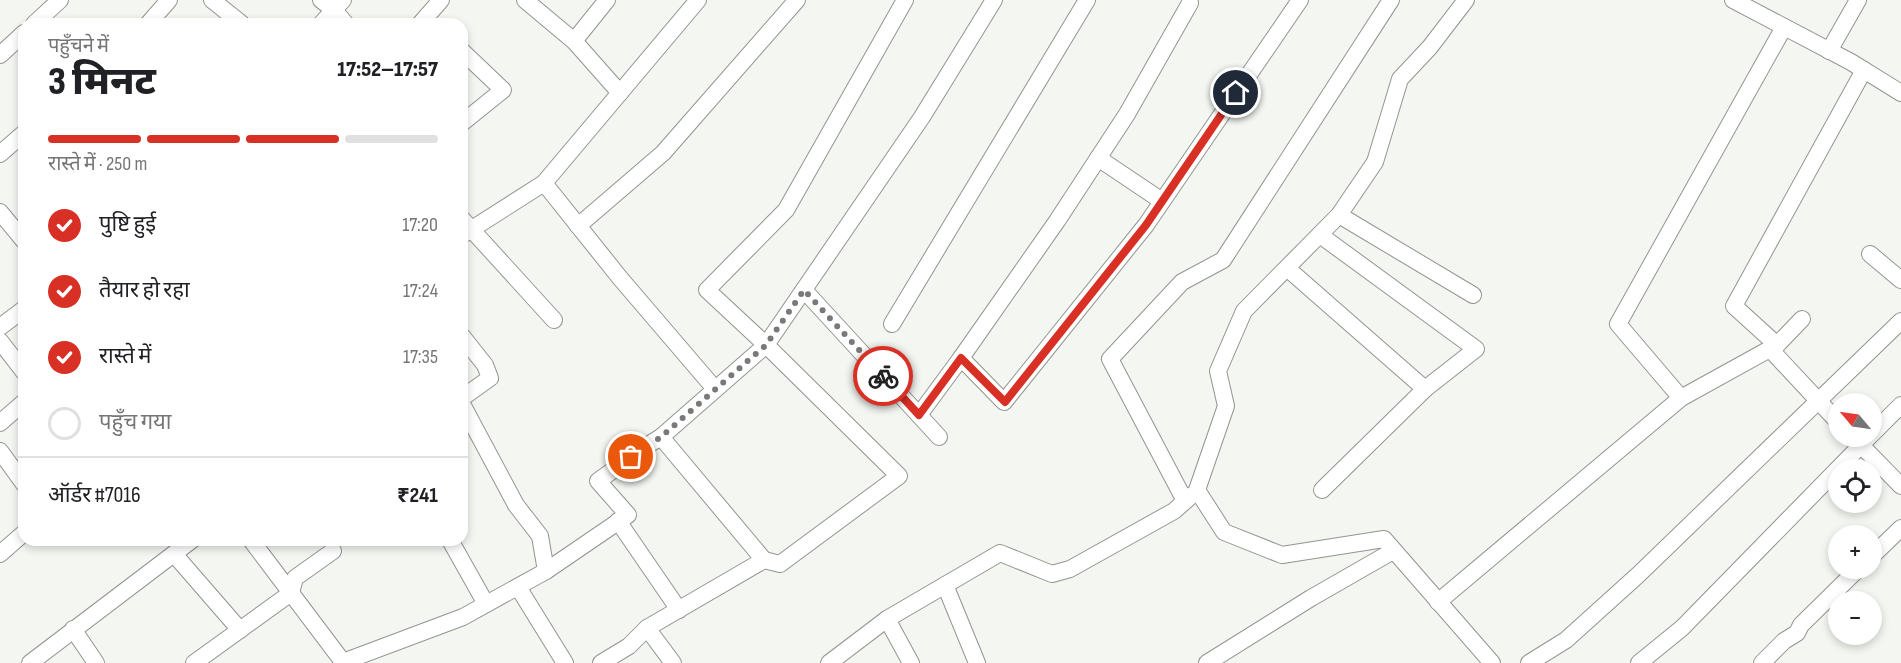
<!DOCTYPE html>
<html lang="hi">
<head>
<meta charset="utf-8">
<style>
  body { margin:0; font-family:"Sofia Sans Condensed","Noto Sans Devanagari",sans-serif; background:#f2f2f2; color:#202124; height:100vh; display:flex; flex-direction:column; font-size:22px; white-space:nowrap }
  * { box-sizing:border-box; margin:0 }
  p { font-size:20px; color:#757577 }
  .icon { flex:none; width:33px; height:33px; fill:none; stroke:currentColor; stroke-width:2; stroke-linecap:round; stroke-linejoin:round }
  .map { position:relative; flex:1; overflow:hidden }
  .details { position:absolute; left:18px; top:18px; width:450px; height:528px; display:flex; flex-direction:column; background:#fff; border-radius:18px; box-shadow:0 3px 9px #0003 }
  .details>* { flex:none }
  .needle { width:39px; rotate:299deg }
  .tools { position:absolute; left:1828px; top:393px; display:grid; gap:12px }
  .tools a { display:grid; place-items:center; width:54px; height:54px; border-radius:50%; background:#fff; box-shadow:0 3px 9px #0003; font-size:30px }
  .pin { position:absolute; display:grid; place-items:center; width:51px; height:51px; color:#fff; margin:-26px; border:3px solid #fff; border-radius:50%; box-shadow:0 2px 6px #0007 }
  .courier { position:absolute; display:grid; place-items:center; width:60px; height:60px; margin:-30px; border:4px solid #d93025; border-radius:50%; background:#fff; color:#222; box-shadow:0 2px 8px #0007 }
  .summary em { font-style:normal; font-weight:800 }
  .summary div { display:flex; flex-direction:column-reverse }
  .summary { display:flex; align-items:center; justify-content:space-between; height:102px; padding:0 30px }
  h1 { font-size:39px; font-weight:800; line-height:45px }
  .bar { display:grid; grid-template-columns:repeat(4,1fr); gap:9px 6px; align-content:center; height:72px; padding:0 30px }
  .bar i { height:8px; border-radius:4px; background:#e0e0e0 }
  .bar .selected { background:#d93025 }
  .bar p { grid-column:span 4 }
  .line { display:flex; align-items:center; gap:15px; padding:0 30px; border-top:2px solid #e0e0e0 }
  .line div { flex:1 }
  ol { padding:0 30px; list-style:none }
  li { display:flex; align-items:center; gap:18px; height:66px }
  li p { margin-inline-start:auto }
  li .icon { padding:6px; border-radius:50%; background:#d93025; color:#fff; stroke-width:4 }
  li:last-child { color:#757577 }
  li i { width:33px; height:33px; border:3px solid #e0e0e0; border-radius:50% }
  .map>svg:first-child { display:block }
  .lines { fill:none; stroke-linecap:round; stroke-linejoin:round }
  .minor-casing { stroke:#929590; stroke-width:18 }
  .minor { stroke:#fff; stroke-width:16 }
  .done { stroke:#797a77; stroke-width:6; stroke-dasharray:0 10.8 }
  .route { stroke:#d93025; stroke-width:8 }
</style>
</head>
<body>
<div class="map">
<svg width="1901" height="663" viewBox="0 0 1901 663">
  <rect width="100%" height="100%" fill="#f3f6f1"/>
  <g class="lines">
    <g class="minor-casing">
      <g id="minor">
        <path d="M212 0 242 24"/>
        <path d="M321 0 334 10 346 24"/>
        <path d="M525 0 574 41 620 93"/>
        <path d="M698 0 544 183 620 278 715 389"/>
        <path d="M1466 0 1430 47 1400 79 1375 162 1339 215 1244 311 1218 371 1226 406 1197 490 1224 532 1282 555 1384 539 1492 663"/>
        <path d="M1733 0 1851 62 1901 93"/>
        <path d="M1190 3 1127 114 1057 221 961 358 1004 402 1146 225 1300 0"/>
        <path d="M34 24 60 0"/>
        <path d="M148 24 169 0"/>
        <path d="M321 24 343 0"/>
        <path d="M420 24 441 0"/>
        <path d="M574 41 607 0"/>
        <path d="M462 51 503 90 462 123"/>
        <path d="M1829 51 1858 0"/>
        <path d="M0 55 24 33"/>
        <path d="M0 154 24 133"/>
        <path d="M1098 158 1162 201"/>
        <path d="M0 212 24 241"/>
        <path d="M1339 215 1473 295"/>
        <path d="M462 219 554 320"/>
        <path d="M578 226 663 153 797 0"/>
        <path d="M464 234 544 183"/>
        <path d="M1320 235 1476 349 1425 389"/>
        <path d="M1870 254 1901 280"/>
        <path d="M1288 269 1425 389 1322 490"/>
        <path d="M804 290 939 437"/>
        <path d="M892 324 1087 0"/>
        <path d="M0 327 24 309"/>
        <path d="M462 336 485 365 490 378 462 398"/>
        <path d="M0 341 24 372"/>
        <path d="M1777 345 1734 306 1864 70"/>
        <path d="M1770 349 1839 423"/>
        <path d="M1681 398 1618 324 1784 27"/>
        <path d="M462 404 516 505 540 536 546 571"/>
        <path d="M919 415 961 358"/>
        <path d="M0 423 24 402"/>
        <path d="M1872 434 1901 405"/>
        <path d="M1852 436 1901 486"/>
        <path d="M661 437 764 560"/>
        <path d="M0 451 24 484"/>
        <path d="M1185 501 1110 359 1182 282 1223 260 1391 0"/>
        <path d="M618 521 679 610"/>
        <path d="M251 540 343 662 463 617 546 571 628 515 598 481 648 445 661 437 766 345 707 290 786 210 905 0"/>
        <path d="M450 540 486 604"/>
        <path d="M0 554 24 533"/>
        <path d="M174 554 240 630"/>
        <path d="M1872 556 1901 528"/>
        <path d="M945 585 977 663"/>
        <path d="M518 587 565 663"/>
        <path d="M1438 602 1681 398 1777 345 1802 319"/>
        <path d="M887 619 911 663"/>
        <path d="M647 628 673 663"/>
        <path d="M73 629 96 663"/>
        <path d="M30 663 192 540"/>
        <path d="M194 663 291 593 295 578 333 551"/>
        <path d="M601 663 629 646 647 628 764 560 780 564 899 476 766 345 922 117 994 0"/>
        <path d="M829 663 887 619 1000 553 1052 574 1070 569 1174 511 1192 495"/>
        <path d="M1207 663 1311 598 1393 551"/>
        <path d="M1529 663 1566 640 1638 575 1901 321"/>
        <path d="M1639 663 1682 628 1870 436"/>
        <path d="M1762 663 1784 641 1797 633 1801 625 1859 568"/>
      </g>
    </g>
    <use href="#minor" class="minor"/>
  </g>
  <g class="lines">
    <path class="done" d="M631 457 661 437 766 345 804 290 883 376"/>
    <path class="route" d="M883 376 919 415 961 358 1005 402 1146 225 1236 93"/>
  </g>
</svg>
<div class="tools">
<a><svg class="needle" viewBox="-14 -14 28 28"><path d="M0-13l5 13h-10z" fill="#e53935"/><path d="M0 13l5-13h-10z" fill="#757577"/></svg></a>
<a><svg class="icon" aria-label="locate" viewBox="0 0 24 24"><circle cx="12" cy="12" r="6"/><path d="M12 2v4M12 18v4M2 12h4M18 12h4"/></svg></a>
<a>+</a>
<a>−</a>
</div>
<div class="pin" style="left:631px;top:457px;background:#ea580c"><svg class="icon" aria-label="bag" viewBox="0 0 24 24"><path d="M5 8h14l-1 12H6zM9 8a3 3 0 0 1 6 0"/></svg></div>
<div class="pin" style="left:1236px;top:93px;background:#1f2937"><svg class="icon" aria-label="home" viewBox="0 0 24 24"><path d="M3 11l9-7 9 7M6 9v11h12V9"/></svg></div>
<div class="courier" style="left:883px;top:376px"><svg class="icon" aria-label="bike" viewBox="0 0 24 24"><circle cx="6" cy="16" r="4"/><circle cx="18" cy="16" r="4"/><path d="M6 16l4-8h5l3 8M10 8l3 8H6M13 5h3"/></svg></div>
<section class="details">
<div class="summary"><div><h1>3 मिनट</h1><p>पहुँचने में</p></div><em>17:52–17:57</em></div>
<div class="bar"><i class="selected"></i><i class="selected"></i><i class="selected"></i><i></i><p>रास्ते में · 250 m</p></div>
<ol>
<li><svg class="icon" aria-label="check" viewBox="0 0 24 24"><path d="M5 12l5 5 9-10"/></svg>पुष्टि हुई<p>17:20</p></li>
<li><svg class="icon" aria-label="check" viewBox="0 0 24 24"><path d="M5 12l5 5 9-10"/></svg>तैयार हो रहा<p>17:24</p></li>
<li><svg class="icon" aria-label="check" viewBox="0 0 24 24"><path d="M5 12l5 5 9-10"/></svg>रास्ते में<p>17:35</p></li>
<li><i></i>पहुँच गया</li>
</ol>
<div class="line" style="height:78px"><div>ऑर्डर #7016</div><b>₹241</b></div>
</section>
</div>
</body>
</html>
